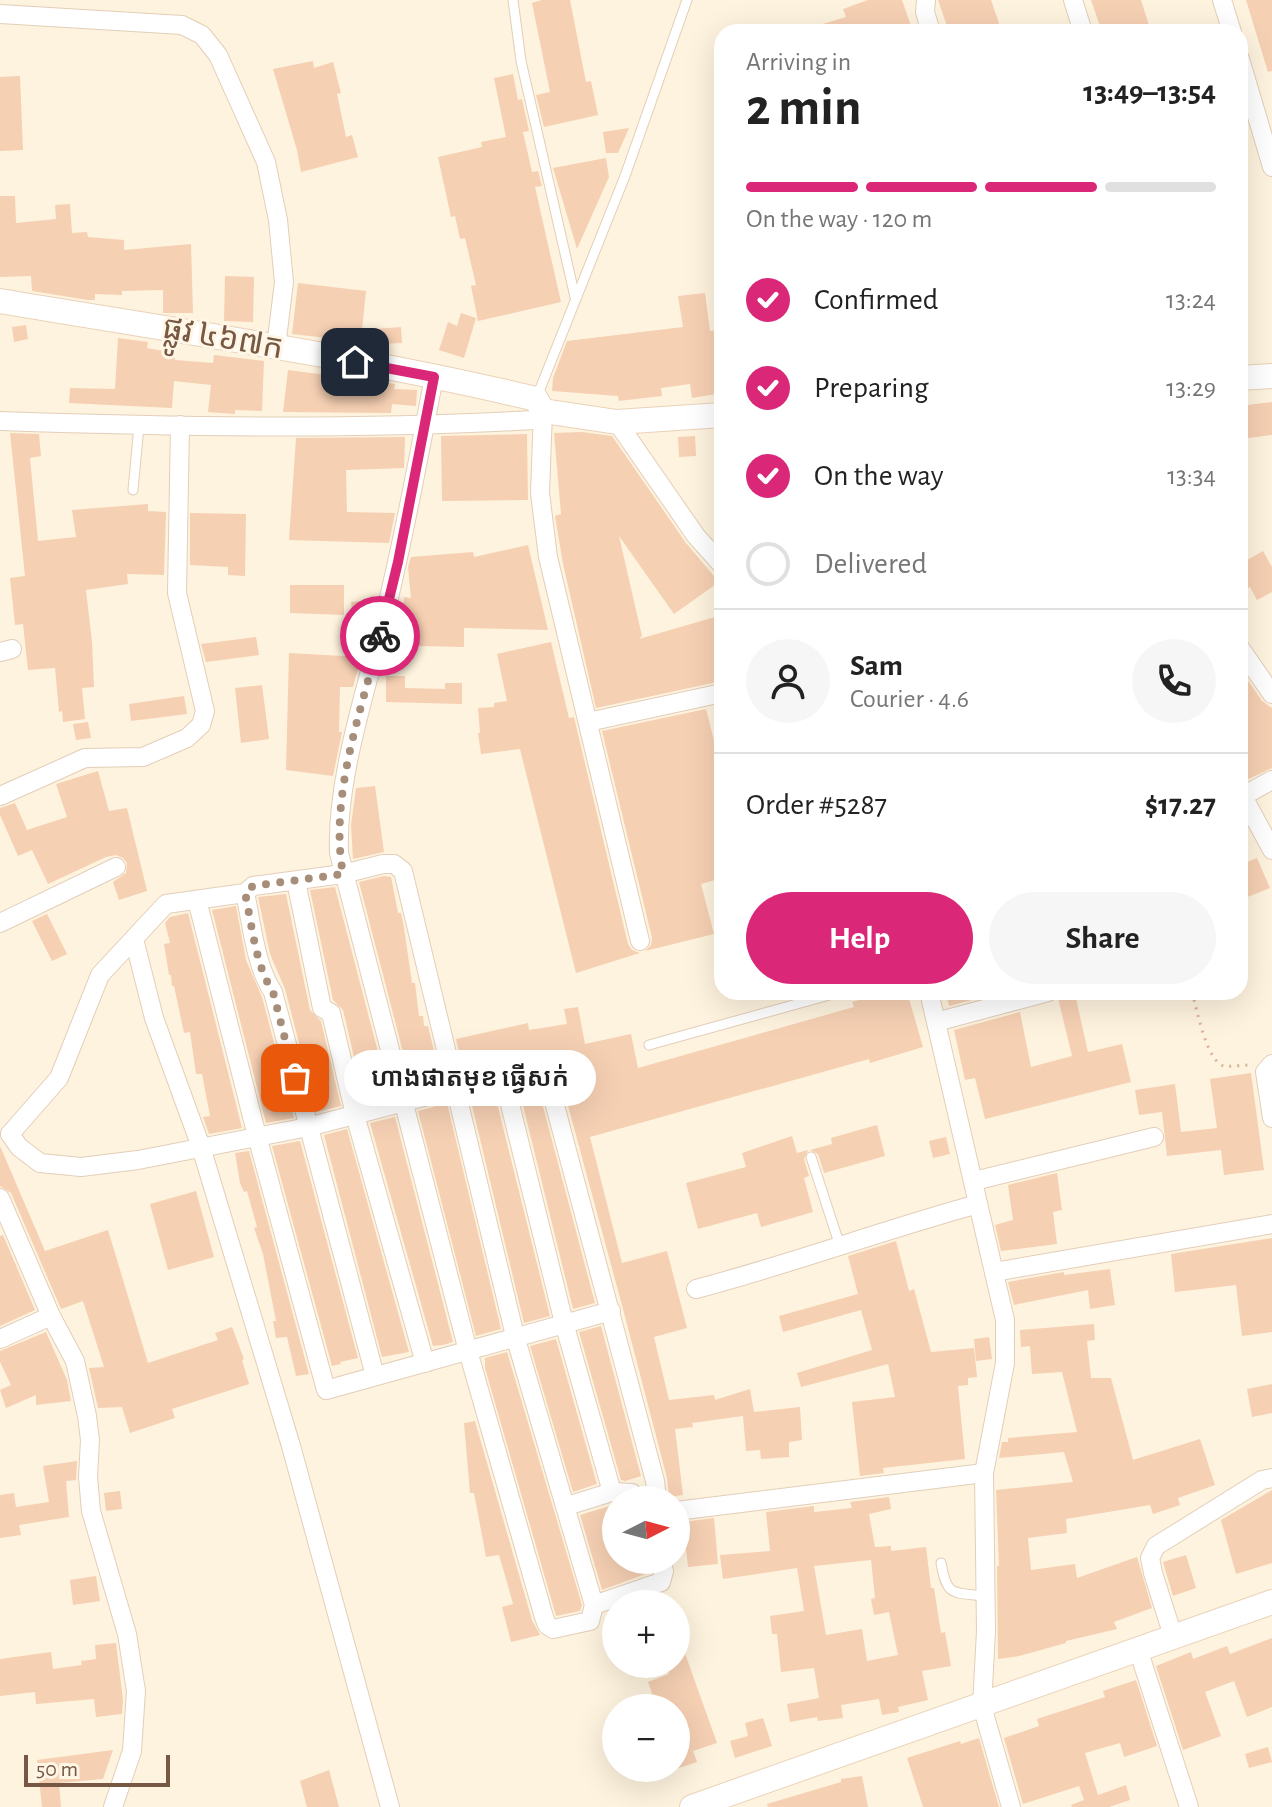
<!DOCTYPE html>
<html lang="en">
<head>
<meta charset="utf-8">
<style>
  body { margin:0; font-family:"Alegreya Sans","Noto Sans Khmer",sans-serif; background:#f6f6f6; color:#222; height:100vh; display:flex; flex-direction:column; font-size:30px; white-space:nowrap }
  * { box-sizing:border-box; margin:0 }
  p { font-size:26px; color:#767676 }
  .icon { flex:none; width:44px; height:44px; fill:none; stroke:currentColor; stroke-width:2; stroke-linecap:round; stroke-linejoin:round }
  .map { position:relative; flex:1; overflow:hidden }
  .details { position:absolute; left:714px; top:24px; width:534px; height:976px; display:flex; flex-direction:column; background:#fff; border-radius:24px; box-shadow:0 8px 32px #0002 }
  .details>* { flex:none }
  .needle { width:52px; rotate:84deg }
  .buttons { position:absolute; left:602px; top:1486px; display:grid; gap:16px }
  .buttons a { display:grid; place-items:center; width:88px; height:88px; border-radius:50%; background:#fff; box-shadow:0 8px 32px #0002; font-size:40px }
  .scale { position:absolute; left:24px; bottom:20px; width:146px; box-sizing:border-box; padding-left:8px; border:4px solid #765844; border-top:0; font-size:22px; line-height:28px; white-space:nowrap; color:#765844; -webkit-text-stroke:6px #fff6e6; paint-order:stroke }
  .pin { position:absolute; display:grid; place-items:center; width:68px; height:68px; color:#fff; margin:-34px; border-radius:16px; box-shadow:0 4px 12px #0006 }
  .courier { position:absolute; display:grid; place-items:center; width:80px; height:80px; margin:-40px; border:6px solid #db2777; border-radius:50%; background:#fff; color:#222; box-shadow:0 2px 10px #0007 }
  .bubble { position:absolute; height:56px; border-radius:28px; background:#fff; box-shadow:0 8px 32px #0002; font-size:26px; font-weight:600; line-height:56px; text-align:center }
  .summary em { font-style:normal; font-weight:600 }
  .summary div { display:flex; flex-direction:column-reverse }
  .summary { display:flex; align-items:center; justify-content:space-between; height:136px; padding:0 32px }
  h1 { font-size:52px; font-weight:600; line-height:60px }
  .bar { display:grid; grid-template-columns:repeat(4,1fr); gap:12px 8px; align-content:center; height:96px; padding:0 32px }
  .bar i { height:10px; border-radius:6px; background:#e0e0e0 }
  .bar .selected { background:#db2777 }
  .bar p { grid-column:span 4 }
  .line { display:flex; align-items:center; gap:20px; padding:0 32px; border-top:2px solid #e0e0e0 }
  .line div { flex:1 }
  .round { display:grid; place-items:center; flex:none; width:84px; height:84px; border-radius:42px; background:#f6f6f6 }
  ol { padding:0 32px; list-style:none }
  li { display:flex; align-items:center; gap:24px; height:88px }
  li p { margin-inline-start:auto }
  li .icon { padding:8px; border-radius:50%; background:#db2777; color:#fff; stroke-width:4 }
  li:last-child { color:#767676 }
  li i { width:44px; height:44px; border:4px solid #e0e0e0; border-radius:50% }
  .cta { display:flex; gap:16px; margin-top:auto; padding:16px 32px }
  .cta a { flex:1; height:92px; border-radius:48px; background:#db2777; color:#fff; font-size:32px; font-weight:600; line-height:92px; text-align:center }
  .cta a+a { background:#f6f6f6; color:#222 }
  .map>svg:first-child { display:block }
  .building { fill:#f6d0b3; fill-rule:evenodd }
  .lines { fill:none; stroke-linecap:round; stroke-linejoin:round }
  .lane-casing { stroke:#e3ceb9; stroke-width:11 }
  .street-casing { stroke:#e3ceb9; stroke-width:20 }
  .secondary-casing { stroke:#ead2b8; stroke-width:26 }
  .path { stroke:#dbb396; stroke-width:3; stroke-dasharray:2 6; stroke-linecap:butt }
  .lane { stroke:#fff; stroke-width:9 }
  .street { stroke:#fff; stroke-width:18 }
  .secondary { stroke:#fff; stroke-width:24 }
  .done { stroke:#a68e7a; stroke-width:8; stroke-dasharray:0 14.4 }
  .route { stroke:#db2777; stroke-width:10 }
  .labels { text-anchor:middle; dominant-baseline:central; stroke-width:6; stroke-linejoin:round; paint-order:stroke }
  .street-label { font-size:32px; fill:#765844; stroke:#fff6e6 }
</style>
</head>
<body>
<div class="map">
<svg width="1272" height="1807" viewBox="0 0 1272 1807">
  <rect width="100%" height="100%" fill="#fef3de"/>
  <g class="building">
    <path d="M542 0H570L586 82 591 81 598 115 544 127 536 95 550 92 532 3Z"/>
    <path d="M868 0H902L913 32H810L809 28 846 17 843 9Z"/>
    <path d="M938 0H991L1002 32H949Z"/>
    <path d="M1091 0H1141L1151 32H1102Z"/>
    <path d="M1246 0H1272V71L1268 72Z"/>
    <path d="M313 61 314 68 333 62 341 93 337 94 346 137 352 135 358 157 301 172 297 150 273 69Z"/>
    <path d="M513 74 518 100 522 99 529 131 523 132 532 172 538 171 542 186 535 187 561 302 478 321 471 286 476 285 465 238 460 239 455 216 451 217 438 157 482 147 481 142 506 137 494 78Z"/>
    <path d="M20 76 23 150 0 151V77Z"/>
    <path d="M629 128 618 153H606L603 132Z"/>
    <path d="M606 158 609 177 577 249 553 168Z"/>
    <path d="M0 196H15L16 223 56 219 55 205 70 204 72 233 87 232 88 237 124 240V250L191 244 193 313H163V290L122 291V295L95 294V300H88L32 291 31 276 0 277Z"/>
    <path d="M225 276 254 277 253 322 224 321Z"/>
    <path d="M298 283 366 291 362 330 401 327 402 343 381 344 292 334Z"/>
    <path d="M705 293 710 331 722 329V393L692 398 690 384 661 388 662 396 619 401 618 396 552 391 553 378 567 341 683 327 678 296Z"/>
    <path d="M461 313 476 318 464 358 439 350 448 322 457 326Z"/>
    <path d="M26 325 28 339 14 342 12 327Z"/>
    <path d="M118 338 148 342 147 348 175 353V360L213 363 214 355 264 361 262 411 235 410V414L208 412 211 385 174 381 172 408 69 403 70 388 115 389Z"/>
    <path d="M288 370 395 384 394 389 417 390 416 406 392 404 391 413 283 412Z"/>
    <path d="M1272 402V435L1240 439V406Z"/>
    <path d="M582 432 612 436 686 543 719 582 674 614 619 536 642 636 639 639 722 615V681L596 708 563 564 555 516 561 514 554 433Z"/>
    <path d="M10 433 39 434 41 456 30 458 38 541 76 537 72 510 148 504V511L166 512 164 575 127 574 128 584 86 590 92 642 94 687 82 688 85 719 63 722 62 711 59 712 55 668 28 670 23 624 15 625 10 578 25 576Z"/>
    <path d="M527 434 528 500 442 501 441 436Z"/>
    <path d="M695 436 696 456 679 457 678 437Z"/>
    <path d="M405 437 404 468 346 470 347 512 395 513 389 543 289 540 296 438Z"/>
    <path d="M190 513 246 514 245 576 228 575V567L190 565Z"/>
    <path d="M528 545 548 630 464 628V647L417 646V627L403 626 404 597 411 598 408 567 411 557 473 552 474 557Z"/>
    <path d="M1263 551 1272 567V592L1257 600 1250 587 1240 592V564Z"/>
    <path d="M290 585H344V615L290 613Z"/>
    <path d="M369 600 371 616 353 618 351 602Z"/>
    <path d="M256 637 259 655 206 662 201 644Z"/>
    <path d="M551 642 569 718 574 717 628 944 632 950 640 953 576 973 520 749 481 754 478 733H480L478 708 494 707V703L507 701 497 654Z"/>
    <path d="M289 653 361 657 353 687H340L339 732H342L333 776 286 770Z"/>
    <path d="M1240 669 1262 701 1272 708V768L1246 780 1240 768Z"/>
    <path d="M386 676H405V688L445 689V683H462V704L386 702Z"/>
    <path d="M262 685 269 739 241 743 235 688Z"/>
    <path d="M184 696 187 714 131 721 129 704Z"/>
    <path d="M706 709 722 772V878L701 884 714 934 645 951 651 945 652 938 602 731Z"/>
    <path d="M88 722 91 738 76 740 73 724Z"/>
    <path d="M98 771 109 811 127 808 147 891 119 900 113 882 126 873 127 863 123 858 116 855 106 857 48 884 32 850 18 856 0 815V808L15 803 27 830 67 817 56 784Z"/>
    <path d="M375 786 384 852 353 859 351 825 356 788Z"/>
    <path d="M1257 858 1270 888 1245 898 1240 886V865Z"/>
    <path d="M384 876 391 877 398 913H401L404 928 412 983H415L419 1016H423L424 1026H428L441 1080 412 1087 359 882Z"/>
    <path d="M335 887 389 1094 364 1100 343 1010 333 1000 310 890Z"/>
    <path d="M286 894 310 1010 321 1021 341 1106 317 1112 285 989 270 954 258 897Z"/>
    <path d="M236 906 246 960 262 997 294 1118 266 1123 212 910Z"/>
    <path d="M188 913 242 1128 209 1134 203 1117 210 1116 202 1074H196L190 1032 184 1033 174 986H172L171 975H169L164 944 170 943 165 923 170 917Z"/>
    <path d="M47 914 67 954 52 961 32 921Z"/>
    <path d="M888 992H907L923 1047 870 1063 869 1059 590 1137 622 1263 667 1251 687 1328 654 1337 669 1400 714 1395 715 1400 750 1389 754 1412 800 1407 802 1440 789 1442V1457L761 1459 760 1450 746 1451 743 1416 692 1423 693 1427 675 1429 683 1495 669 1497 667 1478 623 1309 557 1065 549 1056 540 1054 464 1074 456 1039 528 1023 529 1030 567 1024 564 1009 578 1007 585 1044 631 1034 638 1068 854 1007 852 1002Z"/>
    <path d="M946 992H994V994L949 1006Z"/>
    <path d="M1075 994 1088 1052 1122 1044 1131 1082 985 1119 975 1078 965 1080 954 1030 1020 1012 1031 1067 1072 1056 1058 998Z"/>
    <path d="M1251 1073 1264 1170 1224 1175 1221 1150 1167 1156 1162 1112 1139 1115 1135 1090 1175 1084 1181 1132 1217 1128 1210 1079Z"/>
    <path d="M536 1080 595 1303 573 1309 518 1085Z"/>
    <path d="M494 1091 550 1316 524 1323 470 1097Z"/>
    <path d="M447 1103 501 1329 476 1336 418 1111Z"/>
    <path d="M395 1117 453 1342 443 1345 433 1346 370 1123Z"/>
    <path d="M877 1125 885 1156 824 1173 818 1154 810 1150 832 1144 831 1138Z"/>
    <path d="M347 1129 409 1352 382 1357 324 1135Z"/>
    <path d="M792 1136 797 1153 808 1150 804 1159 809 1176 804 1178 813 1212 761 1227 757 1213 698 1229 686 1183 746 1167 742 1153Z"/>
    <path d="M946 1137 950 1154 933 1158 929 1141Z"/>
    <path d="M300 1141 358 1358 340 1362 341 1364 332 1366 272 1146Z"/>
    <path d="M0 1146 45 1251 108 1230 148 1363 218 1340 215 1333 232 1327 244 1359 242 1360 249 1384 172 1409 175 1418 130 1433 122 1407 98 1408 89 1368 104 1367 83 1301 61 1309 11 1193 0 1186Z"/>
    <path d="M249 1151 309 1374 296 1376 287 1337 276 1338 273 1321H276L263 1254 254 1228 257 1227 247 1191 244 1192 240 1183 235 1153Z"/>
    <path d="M1057 1173 1062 1210 1053 1212 1057 1244 1001 1251 995 1225 1013 1220 1008 1185Z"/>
    <path d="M196 1191 214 1257 168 1270 150 1204Z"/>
    <path d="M3 1235 35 1310 0 1326V1236Z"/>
    <path d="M1272 1238V1332L1242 1336 1236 1285 1175 1292 1171 1254Z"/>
    <path d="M896 1241 909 1291 914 1289 931 1352 974 1348 977 1377 968 1378V1385L958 1386 965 1459 883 1468 884 1473 860 1476 852 1402 895 1397 888 1364 801 1387 797 1373 872 1350 861 1310 783 1332 779 1316 858 1294 848 1256Z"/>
    <path d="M1110 1269 1115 1305 1090 1309 1088 1290 1014 1305 1008 1282 1064 1272V1275Z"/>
    <path d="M1094 1324 1095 1340 1087 1341 1091 1378H1111L1133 1460 1200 1439 1215 1485 1178 1498 1180 1505 1153 1514 1150 1505 1066 1519 1067 1533 1028 1538 1031 1570 1075 1564 1077 1578 1137 1557 1152 1608 1114 1622 1117 1629 1066 1641V1643L1019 1656 998 1659 997 1566H999L996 1490 1073 1482 1064 1452 999 1458 1002 1442H1008V1438L1077 1432 1062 1372 1032 1374 1030 1346 1021 1347 1020 1330Z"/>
    <path d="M601 1326 641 1476 625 1481 621 1480 579 1332Z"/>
    <path d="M46 1332 67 1380 71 1401 36 1405V1395L6 1408 0 1390 11 1385 0 1362V1351Z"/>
    <path d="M989 1337 992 1359 976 1361 974 1339Z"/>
    <path d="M556 1339 597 1484 573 1492 530 1346Z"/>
    <path d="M507 1352 582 1605 580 1611 556 1616 485 1368V1358Z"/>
    <path d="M1272 1384V1413L1252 1417 1247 1389Z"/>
    <path d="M475 1421 532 1620 540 1635 511 1642 502 1607 513 1604 506 1579 499 1555 486 1557 474 1493H470L464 1423Z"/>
    <path d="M77 1461 76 1480 66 1481 69 1517 19 1525 21 1535 0 1538V1495L14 1493 16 1507 49 1502 43 1466Z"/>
    <path d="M1272 1490V1563L1236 1574 1221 1520Z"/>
    <path d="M120 1491 122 1509 106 1511 104 1493Z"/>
    <path d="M889 1497 891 1509 869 1514 875 1547 891 1546V1551L926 1547 931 1588H934L941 1633 945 1632 951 1666 922 1671 928 1700 898 1707 899 1712 882 1715 879 1699 841 1705 843 1718 818 1721 817 1717 790 1722 787 1704 819 1698 814 1668 781 1672 777 1634H772L770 1616 804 1611 797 1568 723 1579 720 1555 770 1551 766 1512 814 1506V1512L852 1508 850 1502ZM871 1560 875 1598 871 1599 874 1615 889 1612 898 1655 867 1661 862 1629 826 1635 814 1566Z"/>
    <path d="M616 1504V1560H648L651 1572 602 1590 580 1515Z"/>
    <path d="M714 1518 718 1564 688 1567 683 1522Z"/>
    <path d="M1186 1555 1196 1588 1173 1596 1163 1562Z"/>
    <path d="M96 1576 100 1601 73 1605 70 1580Z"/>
    <path d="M676 1634H678L717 1743 693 1751 697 1762 676 1769V1708H657L648 1682 669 1674 666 1664H676Z"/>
    <path d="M1272 1638V1707L1247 1717 1234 1681 1205 1692 1221 1736 1183 1750 1156 1666 1191 1652 1193 1659 1227 1646 1230 1654Z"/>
    <path d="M116 1643 123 1700 122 1714 96 1717 94 1699 36 1704 35 1692 0 1696V1659L51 1652 53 1669 82 1665 81 1661 96 1659 95 1645Z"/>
    <path d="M1136 1680 1157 1746 1124 1757 1120 1743 1085 1753 1098 1795 1126 1785 1130 1800 1109 1807H1072L1071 1805 1084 1800 1079 1786 1023 1804 1004 1738 1039 1726 1037 1719 1105 1697 1103 1691Z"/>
    <path d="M763 1718 772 1746 735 1758 730 1741 748 1736 745 1723Z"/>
    <path d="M979 1738 999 1807H923L907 1758 960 1741 961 1744Z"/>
    <path d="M1268 1747 1272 1762 1249 1768 1245 1754Z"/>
    <path d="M113 1750 103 1779 59 1783 61 1807H42L37 1760Z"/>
    <path d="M329 1770 339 1807H307L300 1781Z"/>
    <path d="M862 1776 868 1807H768L767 1804 841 1782V1779Z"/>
  </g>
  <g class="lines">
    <g class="lane-casing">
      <g id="lane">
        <path d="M513 0 521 61 575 297"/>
        <path d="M536 399 625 176 687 0"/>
        <path d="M133 490 139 426"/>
        <path d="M649 1045 840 992"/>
        <path d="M811 1157 840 1246"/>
        <path d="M941 1563C947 1597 952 1592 984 1596"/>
      </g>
    </g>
    <g class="street-casing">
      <g id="street">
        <path d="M926 0 925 12 931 32"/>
        <path d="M1073 0 1083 32"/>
        <path d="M1222 0 1232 32"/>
        <path d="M0 14 182 25 202 35 218 55 266 162 278 220 284 282 276 347"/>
        <path d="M1240 59 1272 167"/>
        <path d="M434 377C419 455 405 533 386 610 368 685 336 777 339 853L468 1351 544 1617 547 1625 553 1629 590 1621 594 1605"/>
        <path d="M543 411 540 493 548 557 640 941"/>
        <path d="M0 421C178 427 356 430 534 420L543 411"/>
        <path d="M617 422 696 536 722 565"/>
        <path d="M1240 648 1272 694"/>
        <path d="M0 652 12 649"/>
        <path d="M588 722 722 693"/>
        <path d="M1240 791 1272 850"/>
        <path d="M0 796 85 758 143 757 187 738 201 725 205 711 177 593 180 425"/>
        <path d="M1243 796 1272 780"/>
        <path d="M296 881 322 1008 331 1013 355 1115 425 1363"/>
        <path d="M245 893C252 924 255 965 273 992L375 1376"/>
        <path d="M197 900 257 1136 326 1390 611 1311"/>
        <path d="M0 923 116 867"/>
        <path d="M134 939 154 1018 201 1147 291 1446 390 1807"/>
        <path d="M929 992 1005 1320V1363L984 1473 986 1631 982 1706 1011 1807"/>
        <path d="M936 1022 1048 992"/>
        <path d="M1272 1064 1265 1072 1272 1118"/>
        <path d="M503 1076 564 1323 612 1492"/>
        <path d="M10 1134 59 1078 100 975 166 904 245 893 253 886 343 874 383 864H394L403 871 515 1336 594 1605 661 1582 664 1571 660 1560"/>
        <path d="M10 1134 19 1147 40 1163 81 1167 138 1160 308 1127 542 1066 545 1068 655 1481 657 1500"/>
        <path d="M974 1181 1154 1137"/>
        <path d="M0 1198 51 1316 75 1361 87 1416 90 1440 88 1477 91 1511 127 1634 136 1691 132 1751 113 1807"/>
        <path d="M994 1272 1272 1224"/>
        <path d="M696 1289C791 1264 883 1230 978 1204"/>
        <path d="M0 1339 51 1316"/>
        <path d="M567 1506 612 1492 632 1493 638 1500"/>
        <path d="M676 1511 984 1473"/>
        <path d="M1173 1636 1153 1573 1150 1558 1156 1546 1262 1480 1272 1478"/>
        <path d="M1138 1649 1189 1807"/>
      </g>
    </g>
    <g class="secondary-casing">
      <g id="secondary">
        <path d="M0 301C179 331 360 357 536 399L543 411 617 422 722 415"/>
        <path d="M1240 378 1272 376"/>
        <path d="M692 1807 1272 1602"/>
      </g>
    </g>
    <path class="path" d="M1192 992C1197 1009 1206 1061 1224 1066 1231 1067 1242 1065 1250 1065"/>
    <use href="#lane" class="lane"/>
    <use href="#street" class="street"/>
    <use href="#secondary" class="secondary"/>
  </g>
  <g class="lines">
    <path class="done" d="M295 1078 273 992C255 965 252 924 245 893L253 886 343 874C329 797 361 712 380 636"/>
    <path class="route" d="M355 362 434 377 398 562 380 636"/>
  </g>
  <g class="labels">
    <g class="street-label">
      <text transform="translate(223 338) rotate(10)">ផ្លូវ ៤៦៧ក</text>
    </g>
  </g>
</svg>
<div class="buttons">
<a><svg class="needle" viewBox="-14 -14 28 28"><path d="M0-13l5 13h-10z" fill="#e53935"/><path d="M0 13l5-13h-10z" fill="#767676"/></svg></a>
<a>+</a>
<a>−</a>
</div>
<div class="scale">50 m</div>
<div class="pin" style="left:295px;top:1078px;background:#ea580c"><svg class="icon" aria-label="bag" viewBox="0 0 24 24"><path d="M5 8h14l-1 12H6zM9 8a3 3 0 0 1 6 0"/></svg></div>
<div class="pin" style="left:355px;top:362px;background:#1f2937"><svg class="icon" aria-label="home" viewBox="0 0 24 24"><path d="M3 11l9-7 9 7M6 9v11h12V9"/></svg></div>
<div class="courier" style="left:380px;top:636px"><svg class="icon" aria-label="bike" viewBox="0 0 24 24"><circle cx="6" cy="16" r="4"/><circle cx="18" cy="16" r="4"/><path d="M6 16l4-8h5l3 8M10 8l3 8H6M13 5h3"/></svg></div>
<div class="bubble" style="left:344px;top:1050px;width:252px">ហាងផាតមុខ ធ្វើសក់</div>
<section class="details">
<div class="summary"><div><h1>2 min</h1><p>Arriving in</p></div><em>13:49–13:54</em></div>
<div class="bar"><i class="selected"></i><i class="selected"></i><i class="selected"></i><i></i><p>On the way · 120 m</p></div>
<ol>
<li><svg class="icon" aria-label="check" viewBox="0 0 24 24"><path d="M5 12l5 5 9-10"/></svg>Confirmed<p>13:24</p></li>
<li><svg class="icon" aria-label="check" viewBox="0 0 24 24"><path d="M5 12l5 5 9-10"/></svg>Preparing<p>13:29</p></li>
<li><svg class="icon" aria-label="check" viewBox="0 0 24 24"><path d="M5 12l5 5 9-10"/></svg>On the way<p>13:34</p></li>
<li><i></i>Delivered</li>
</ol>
<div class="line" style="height:144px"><a class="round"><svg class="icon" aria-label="person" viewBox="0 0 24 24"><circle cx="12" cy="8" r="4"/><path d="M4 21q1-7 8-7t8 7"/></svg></a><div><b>Sam</b><p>Courier · 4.6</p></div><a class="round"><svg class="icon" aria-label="phone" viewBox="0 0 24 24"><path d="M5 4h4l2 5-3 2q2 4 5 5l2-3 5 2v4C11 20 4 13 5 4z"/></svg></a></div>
<div class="line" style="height:104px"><div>Order #5287</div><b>$17.27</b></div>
<div class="cta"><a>Help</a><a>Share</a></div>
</section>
</div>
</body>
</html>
